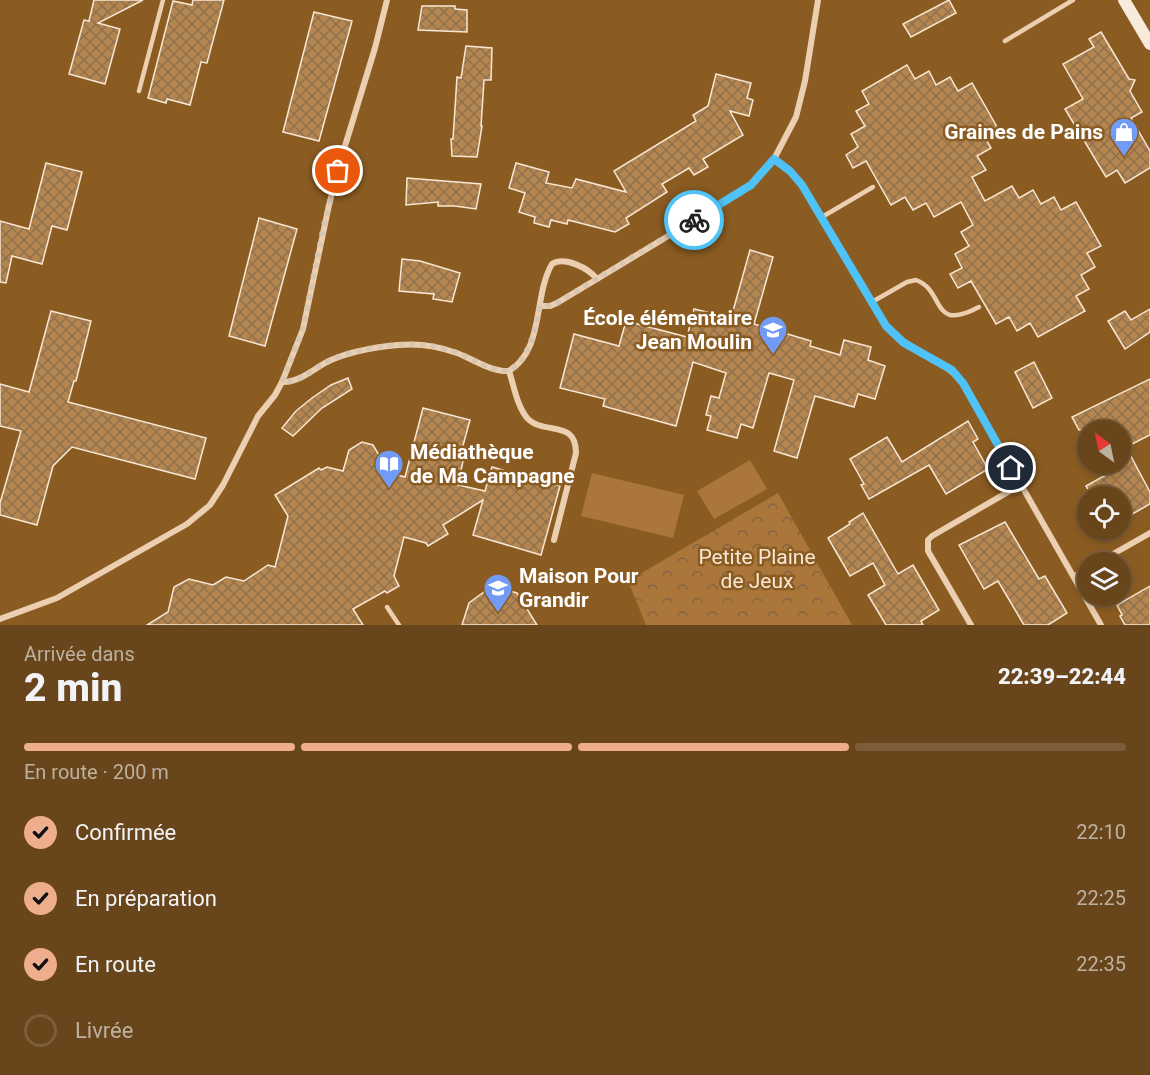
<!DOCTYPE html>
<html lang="fr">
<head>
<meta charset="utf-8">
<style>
  body { margin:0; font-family:Roboto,sans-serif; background:#704f27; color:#f1f3f6; height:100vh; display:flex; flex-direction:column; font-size:22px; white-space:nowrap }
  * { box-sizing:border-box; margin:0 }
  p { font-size:20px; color:#bdb1a2 }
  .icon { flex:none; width:33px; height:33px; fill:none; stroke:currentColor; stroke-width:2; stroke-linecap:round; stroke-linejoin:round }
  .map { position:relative; height:625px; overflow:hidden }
  .side { display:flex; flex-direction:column; background:#68451a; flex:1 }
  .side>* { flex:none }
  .needle { width:39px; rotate:327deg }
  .controls { position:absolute; left:1077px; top:420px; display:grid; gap:12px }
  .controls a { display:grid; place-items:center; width:54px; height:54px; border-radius:50%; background:#68451a; box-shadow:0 3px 9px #0003,0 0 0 2px #7b5d39; font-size:30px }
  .pin { position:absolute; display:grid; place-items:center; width:51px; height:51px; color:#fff; margin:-26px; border:3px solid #fff; border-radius:50%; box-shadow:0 2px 6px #0007 }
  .courier { position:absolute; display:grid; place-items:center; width:60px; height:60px; margin:-30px; border:4px solid #4fc3f7; border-radius:50%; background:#fff; color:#222; box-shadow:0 2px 8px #0007 }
  .summary em { font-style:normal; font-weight:800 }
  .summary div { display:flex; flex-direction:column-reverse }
  .summary { display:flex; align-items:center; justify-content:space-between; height:102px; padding:0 24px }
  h1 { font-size:39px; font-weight:800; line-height:45px }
  .bar { display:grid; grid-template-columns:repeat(4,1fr); gap:9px 6px; align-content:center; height:72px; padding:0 24px }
  .bar i { height:8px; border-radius:4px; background:#7b5d39 }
  .bar .active { background:#eead8d }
  .bar p { grid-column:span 4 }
  ol { padding:0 24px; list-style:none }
  li { display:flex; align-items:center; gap:18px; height:66px }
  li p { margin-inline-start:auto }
  li .icon { padding:6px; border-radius:50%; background:#eead8d; color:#111; stroke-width:4 }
  li:last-child { color:#bdb1a2 }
  li i { width:33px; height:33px; border:3px solid #7b5d39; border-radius:50% }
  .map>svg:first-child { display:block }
  .park { fill:url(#park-crowns) }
  .pitch { fill:#aa7639 }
  .building { fill:url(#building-cross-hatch); stroke:#f8e7d4; stroke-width:1.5 }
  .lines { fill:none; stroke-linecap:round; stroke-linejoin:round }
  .service { stroke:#ebcfb0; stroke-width:4.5 }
  .minor { stroke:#ebcfb0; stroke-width:6 }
  .secondary { stroke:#f8ebdb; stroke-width:12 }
  .done { stroke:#d6c6b2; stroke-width:6; stroke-dasharray:0 10.8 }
  .route { stroke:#4fc3f7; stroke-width:8 }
  .labels { text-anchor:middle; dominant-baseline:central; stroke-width:5; stroke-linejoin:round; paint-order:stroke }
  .poi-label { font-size:21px; font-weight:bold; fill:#fff; stroke:#8b5c22; text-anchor:end }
  .park-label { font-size:21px; fill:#f8e7d4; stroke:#8b5c22 }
</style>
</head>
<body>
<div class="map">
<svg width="1150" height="625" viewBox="0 0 1150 625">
  <defs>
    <pattern id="park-crowns" width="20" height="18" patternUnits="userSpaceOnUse" patternTransform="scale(1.5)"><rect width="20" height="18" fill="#aa7639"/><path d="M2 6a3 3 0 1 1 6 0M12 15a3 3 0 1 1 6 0" fill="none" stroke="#846541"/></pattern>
    <pattern id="building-cross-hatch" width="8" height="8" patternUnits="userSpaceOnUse" patternTransform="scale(1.5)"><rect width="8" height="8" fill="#b4854f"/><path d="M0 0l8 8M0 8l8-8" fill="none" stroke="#90714e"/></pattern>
  </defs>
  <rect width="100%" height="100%" fill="#8b5c22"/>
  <path class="park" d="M778 493 852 625H646L628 581Z"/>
  <g class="pitch">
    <path d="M750 460 767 489 714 519 697 491Z"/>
    <path d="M592 473 684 495 673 538 581 516Z"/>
  </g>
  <g class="building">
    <path d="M94 0H143L98 23 120 29 105 84 69 74 84 20 89 21Z"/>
    <path d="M193 0H224L207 63 201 62 190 105 167 99 166 103 148 98 173 1 192 5Z"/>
    <path d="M949 0 956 13 911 37 903 24Z"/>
    <path d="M422 6H455V9L467 10V32L418 30Z"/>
    <path d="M314 12 352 21 319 141 283 132Z"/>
    <path d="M1101 32 1129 79 1135 80 1130 91 1142 112 1131 118 1150 151V168L1125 183 1117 170 1106 177 1065 109 1083 99 1063 64 1094 47 1089 39Z"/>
    <path d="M466 46 492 48 491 80H484L481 126H482L477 157 452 156 451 139H453L457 77 461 78Z"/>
    <path d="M907 65 915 79 929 71 936 85 950 77 958 91 972 83 997 127 983 134 991 148 977 156 986 170 972 177 985 201 1012 186 1019 198 1033 190 1041 204 1054 197 1061 210 1076 202 1101 246 1087 253 1095 267 1081 275 1089 289 1076 296 1085 311 1038 337 1030 323 1017 331 1009 317 996 324 971 281 958 288 950 274 962 268 955 254 969 246 961 232 973 225 961 202 934 217 926 203 913 210 905 197 891 205 866 161 853 168 846 155 858 147 851 134 865 126 856 111 869 104 862 91Z"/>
    <path d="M716 74 751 83 747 98 753 100 749 116 730 111 743 135 703 159 708 167 694 175 689 168 662 184 667 192 626 218 629 224 615 232 568 220 567 224 551 220 549 227 534 223 535 217 519 212 525 193 509 188 516 163 549 172 546 183 572 188 576 179 626 192 614 171 696 121 693 115 708 106Z"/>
    <path d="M46 163 82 172 67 230 52 226 42 264 12 256 6 283 0 282V221L29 229Z"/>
    <path d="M407 178 481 184 476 209 455 206H438V202L406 205Z"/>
    <path d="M259 218 297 229 265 346 229 336Z"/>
    <path d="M750 250 773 257 754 324 811 341 810 346 840 355 844 340 871 347 868 360 885 366 875 399 858 394 854 407 815 396 797 458 774 451 794 380 769 373 753 428 741 424 737 438 707 430 711 416 706 415 711 396 719 398 726 373 693 362 676 426 603 406 605 399 560 388 574 334 619 346 626 321 687 337 694 309 731 318Z"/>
    <path d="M402 259 420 261 460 273 452 302 433 299 434 294 399 291Z"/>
    <path d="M1150 309V332L1125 349 1108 321 1125 311 1131 320Z"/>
    <path d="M51 311 91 321 76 381H74L68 402 206 438 195 479 72 447 53 466 37 525 0 515V503L21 431 0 426V384L29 392Z"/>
    <path d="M1034 362 1052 398 1033 408 1015 372Z"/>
    <path d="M348 378 352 389 322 408 293 436 282 428 296 411 312 398 331 385Z"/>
    <path d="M1150 379V435L1126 447 1150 492V504L1120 521V496H1092L1086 486 1120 467V430H1079L1072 417Z"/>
    <path d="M423 408 470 420 459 460 463 461 458 485 485 491 492 467 560 486 541 555 473 535 483 500 443 525 448 534 428 546 426 543 404 537 394 576 399 586 387 593 385 591 353 609 363 625H147L168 612 174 587 189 579 213 585 226 577 244 581 268 565 275 567 288 516 275 495 319 468 321 470 327 467 343 471 349 450 362 442 373 445 379 455 375 469 405 477Z"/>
    <path d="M968 421 978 439 973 442 988 469 946 494 929 465 869 499 861 485 864 484 850 459 887 437 902 462Z"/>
    <path d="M863 513 898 574 913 565 939 610 921 621 923 625H886L868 595 885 585 873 563 850 576 828 538 850 524 849 522Z"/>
    <path d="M1005 522 1039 579 1045 576 1067 613 1048 625H1024L998 581 984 589 959 545Z"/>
    <path d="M492 586 517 593 537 625H462L469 603Z"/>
    <path d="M1150 586V625H1125L1120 616 1122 615 1117 605Z"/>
  </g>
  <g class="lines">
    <g class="service">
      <path d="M1005 41 1073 0"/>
      <path d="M139 91 163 0"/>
      <path d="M822 217 873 187"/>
      <path d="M872 302 907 282 916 280C946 291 930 333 979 307"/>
      <path d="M387 607 399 625"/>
    </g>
    <g class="minor">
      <path d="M774 159 790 171 802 185 886 326C909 352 939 355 963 383L1101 625"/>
      <path d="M540 306H550L557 303 597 279"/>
      <path d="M509 371C545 349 533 296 552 264 565 256 588 268 597 279L736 195 751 185 774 159 796 117 805 81 818 0"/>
      <path d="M282 382C300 383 315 367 331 360 352 351 376 347 398 345 419 343 438 346 457 353 473 359 491 372 509 371 514 386 517 407 528 419 544 435 576 419 576 453L554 540"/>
      <path d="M1099 562 1150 533"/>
      <path d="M1075 576 1088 569"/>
      <path d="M0 619 57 598 187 524 210 505 223 485 258 416 275 395 282 382 303 329 329 205 341 159 375 48 387 0"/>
      <path d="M971 625 928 551V540L932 536 1020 485"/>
    </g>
    <path class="secondary" d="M1124 0 1150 44"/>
  </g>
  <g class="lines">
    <path class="done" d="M338 171 324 225 303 329 282 382C300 383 315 367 331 360 352 351 376 347 398 345 419 343 438 346 457 353 473 359 491 372 509 371 531 357 535 329 540 306H550L557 303 694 220"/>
    <path class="route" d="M694 220 751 185 774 159 790 171 802 185 886 326 904 343 952 370 963 383 1011 468"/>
  </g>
  <defs>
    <g id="shop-pin" transform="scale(1.5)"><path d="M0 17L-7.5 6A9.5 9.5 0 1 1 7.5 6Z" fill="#729bf6" stroke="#8b5c22"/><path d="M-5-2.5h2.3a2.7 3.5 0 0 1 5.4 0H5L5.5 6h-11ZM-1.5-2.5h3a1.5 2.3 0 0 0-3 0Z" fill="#fff"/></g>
    <g id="school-pin" transform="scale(1.5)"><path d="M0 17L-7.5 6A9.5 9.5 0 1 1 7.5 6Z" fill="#729bf6" stroke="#8b5c22"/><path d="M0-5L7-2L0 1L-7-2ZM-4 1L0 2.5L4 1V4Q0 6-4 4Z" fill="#fff"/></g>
    <g id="library-pin" transform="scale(1.5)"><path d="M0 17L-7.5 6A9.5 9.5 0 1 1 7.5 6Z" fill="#729bf6" stroke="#8b5c22"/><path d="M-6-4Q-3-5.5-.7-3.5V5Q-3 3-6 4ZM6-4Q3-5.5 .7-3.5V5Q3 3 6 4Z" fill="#fff"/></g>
  </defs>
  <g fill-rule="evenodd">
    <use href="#shop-pin" x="1124" y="132"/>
    <use href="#school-pin" x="773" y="330"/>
    <use href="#library-pin" x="389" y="464"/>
    <use href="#school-pin" x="498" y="588"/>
  </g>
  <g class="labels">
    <g class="poi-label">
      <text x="1103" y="132">Graines de Pains</text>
      <text x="752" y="318">École élémentaire<tspan x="752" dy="24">Jean Moulin</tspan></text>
      <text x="410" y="452" text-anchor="start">Médiathèque<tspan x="410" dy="24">de Ma Campagne</tspan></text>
      <text x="519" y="576" text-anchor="start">Maison Pour<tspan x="519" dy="24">Grandir</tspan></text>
    </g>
    <g class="park-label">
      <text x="757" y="557">Petite Plaine<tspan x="757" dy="24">de Jeux</tspan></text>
    </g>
  </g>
</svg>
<div class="controls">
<a><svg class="needle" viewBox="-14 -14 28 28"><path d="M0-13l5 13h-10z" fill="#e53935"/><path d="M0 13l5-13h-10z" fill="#bdb1a2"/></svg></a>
<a><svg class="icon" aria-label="locate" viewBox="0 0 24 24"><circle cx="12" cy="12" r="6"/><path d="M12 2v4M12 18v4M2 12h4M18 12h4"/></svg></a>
<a><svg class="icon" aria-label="layers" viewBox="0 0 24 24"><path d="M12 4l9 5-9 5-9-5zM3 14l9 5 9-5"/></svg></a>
</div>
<div class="pin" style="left:338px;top:171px;background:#ea580c"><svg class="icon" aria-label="bag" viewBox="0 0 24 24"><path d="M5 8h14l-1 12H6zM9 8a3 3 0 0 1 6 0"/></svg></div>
<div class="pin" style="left:1011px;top:468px;background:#1f2937"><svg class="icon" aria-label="home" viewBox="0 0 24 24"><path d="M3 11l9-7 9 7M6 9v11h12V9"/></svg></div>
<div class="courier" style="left:694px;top:220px"><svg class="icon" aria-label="bike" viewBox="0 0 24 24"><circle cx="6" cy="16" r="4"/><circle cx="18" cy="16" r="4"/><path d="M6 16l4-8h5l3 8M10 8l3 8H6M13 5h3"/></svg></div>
</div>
<section class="side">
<div class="summary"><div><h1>2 min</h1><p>Arrivée dans</p></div><em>22:39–22:44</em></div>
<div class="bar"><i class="active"></i><i class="active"></i><i class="active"></i><i></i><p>En route · 200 m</p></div>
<ol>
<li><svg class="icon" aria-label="check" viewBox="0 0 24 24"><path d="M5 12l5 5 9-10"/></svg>Confirmée<p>22:10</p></li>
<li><svg class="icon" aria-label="check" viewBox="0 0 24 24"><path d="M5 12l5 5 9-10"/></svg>En préparation<p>22:25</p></li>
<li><svg class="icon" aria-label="check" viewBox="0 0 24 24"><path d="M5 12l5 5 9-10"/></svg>En route<p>22:35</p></li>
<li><i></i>Livrée</li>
</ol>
</section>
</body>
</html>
